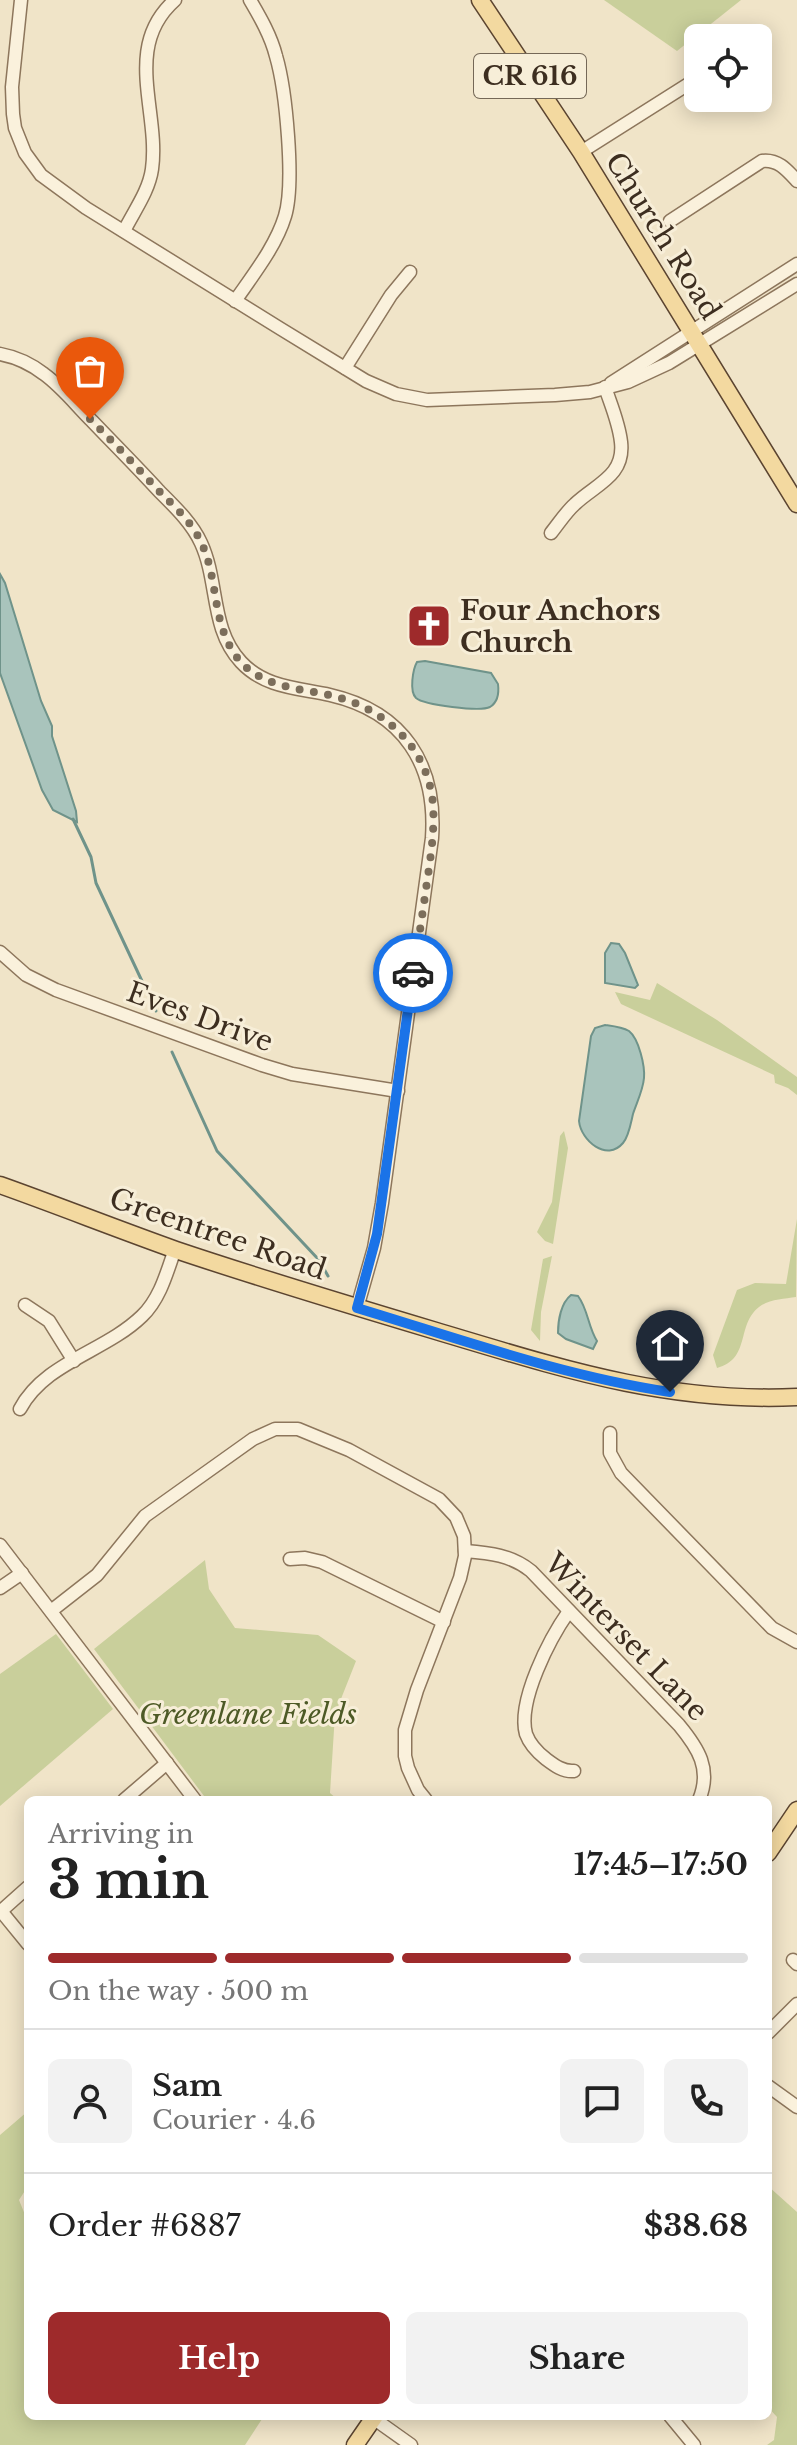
<!DOCTYPE html>
<html lang="en">
<head>
<meta charset="utf-8">
<style>
  body { margin:0; font-family:"Libre Baskerville",serif; background:#f2f2f2; color:#222; height:100vh; display:flex; flex-direction:column; font-size:30px; white-space:nowrap }
  * { box-sizing:border-box; margin:0 }
  p { font-size:26px; color:#767676 }
  .icon { flex:none; width:44px; height:44px; fill:none; stroke:currentColor; stroke-width:2; stroke-linecap:round; stroke-linejoin:round }
  .map { position:relative; flex:1; overflow:hidden }
  .details { position:absolute; left:24px; top:1796px; width:748px; height:624px; display:flex; flex-direction:column; background:#fff; border-radius:12px; box-shadow:0 4px 20px #0003 }
  .details>* { flex:none }
  .fabs { position:absolute; left:684px; top:24px; display:grid; gap:16px }
  .fabs a { display:grid; place-items:center; width:88px; height:88px; border-radius:12px; background:#fff; box-shadow:0 4px 20px #0003; font-size:40px }
  .pin { position:absolute; display:grid; place-items:center; width:68px; height:68px; color:#fff; margin:-82px -34px; border-radius:50% 50% 50% 0; rotate:-45deg; box-shadow:0 0 8px #0007 }
  .pin .icon { rotate:45deg }
  .courier { position:absolute; display:grid; place-items:center; width:80px; height:80px; margin:-40px; border:6px solid #1a73e8; border-radius:50%; background:#fff; color:#222; box-shadow:0 2px 10px #0007 }
  .head em { font-style:normal; font-weight:800 }
  .head div { display:flex; flex-direction:column-reverse }
  .head { display:flex; align-items:center; justify-content:space-between; height:136px; padding:0 24px }
  h1 { font-size:52px; font-weight:800; line-height:60px }
  .bar { display:grid; grid-template-columns:repeat(4,1fr); gap:12px 8px; align-content:center; height:96px; padding:0 24px }
  .bar i { height:10px; border-radius:6px; background:#e0e0e0 }
  .bar .current { background:#9e2a2b }
  .bar p { grid-column:span 4 }
  .line { display:flex; align-items:center; gap:20px; padding:0 24px; border-top:2px solid #e0e0e0 }
  .line div { flex:1 }
  .round { display:grid; place-items:center; flex:none; width:84px; height:84px; border-radius:12px; background:#f2f2f2 }
  .primary-button { display:flex; gap:16px; margin-top:auto; padding:16px 24px }
  .primary-button a { flex:1; height:92px; border-radius:12px; background:#9e2a2b; color:#fff; font-size:32px; font-weight:800; line-height:92px; text-align:center }
  .primary-button a+a { background:#f2f2f2; color:#222 }
  .map>svg:first-child { display:block }
  .green { fill:#c9cf9b }
  .water { fill:#a9c4bc; stroke:#6f938a; stroke-width:2 }
  .lines { fill:none; stroke-linecap:round; stroke-linejoin:round }
  .stream { stroke:#6f938a; stroke-width:3 }
  .minor-casing { stroke:#8d765c; stroke-width:15 }
  .major-casing { stroke:#5b4430; stroke-width:19 }
  .minor { stroke:#faf1dc; stroke-width:12 }
  .major { stroke:#f3d9a0; stroke-width:16 }
  .done { stroke:#7c6e5b; stroke-width:8; stroke-dasharray:0 14.4 }
  .route { stroke:#1a73e8; stroke-width:10 }
  .labels { text-anchor:middle; dominant-baseline:central; stroke-width:6; stroke-linejoin:round; paint-order:stroke }
  .shield { fill:#f7eed8; stroke:#756857; stroke-width:2 }
  .shield-label { font-size:26px; font-weight:bold; fill:#3d2e20 }
  .street-label { font-size:28px; fill:#3d2e20; stroke:#f7eed8 }
  .poi-label { font-size:28px; font-weight:bold; fill:#3d2e20; stroke:#f7eed8; text-anchor:start }
  .park-label { font-size:28px; font-style:italic; fill:#4d5a26; stroke:#f7eed8 }
</style>
</head>
<body>
<div class="map">
<svg width="797" height="2445" viewBox="0 0 797 2445">
  <rect width="100%" height="100%" fill="#f0e4c8"/>
  <g class="green">
    <path d="M604 0H741L677 51Z"/>
    <path d="M657 983 717 1020 797 1077V1095L788 1088 775 1083 774 1075 621 1004 615 992 650 1000Z"/>
    <path d="M564 1131 568 1148 553 1244 545 1241 537 1232 552 1202 560 1136Z"/>
    <path d="M797 1219 796 1297C784 1299 769 1299 759 1307 736 1325 751 1359 717 1368L713 1355 737 1290 755 1283 786 1284Z"/>
    <path d="M552 1256 541 1312 540 1341 531 1330 543 1259Z"/>
    <path d="M205 1560 209 1589 235 1628 318 1635 356 1661 335 1714 330 1793 338 1800H207L94 1649Z"/>
    <path d="M56 1634 113 1709 0 1806V1674Z"/>
    <path d="M28 2111V2186L19 2200 28 2222V2416H257L262 2419 245 2445H0V2135Z"/>
    <path d="M768 2186 797 2212V2445H767L774 2440 777 2417 768 2407Z"/>
  </g>
  <g class="water">
    <path d="M0 574 5 583 41 701 52 726V736L76 811 77 822 53 810 42 790 0 673Z"/>
    <path d="M425 661 491 673 498 684C499 692 498 702 490 707 480 712 424 705 416 698 409 691 413 669 417 662Z"/>
    <path d="M611 943 619 944 625 953 638 985 635 988 605 983V953Z"/>
    <path d="M605 1025C612 1026 622 1027 629 1031 639 1039 645 1066 644 1078 643 1090 637 1102 633 1114 631 1122 629 1136 623 1143 607 1162 581 1141 579 1121L591 1036 595 1028Z"/>
    <path d="M571 1295 578 1296C588 1309 588 1327 597 1341L593 1349 566 1339 558 1333C558 1320 561 1303 571 1295Z"/>
  </g>
  <g class="lines">
    <g class="stream">
      <path d="M73 819 91 857 96 883 156 1011"/>
      <path d="M172 1052 217 1151 319 1260 328 1276"/>
    </g>
    <g class="minor-casing">
      <g id="minor">
        <path d="M21 0 12 87 13 114 15 128 25 153 41 175 86 208 281 329 366 381 396 394 427 400 555 395 590 392 628 382 669 363 797 284"/>
        <path d="M754 38 758 32"/>
        <path d="M581 152 698 78"/>
        <path d="M670 221 762 161C778 159 787 170 797 181"/>
        <path d="M124 231C134 211 149 191 152 169 160 111 122 47 175 0"/>
        <path d="M235 301C253 275 276 246 285 216 295 183 286 90 276 56 271 36 260 17 250 0"/>
        <path d="M0 354C16 357 31 364 44 374 62 387 76 405 92 421 114 444 137 467 159 491 174 506 192 523 201 543 219 582 210 629 241 662 265 688 299 688 330 695 404 712 437 765 432 838L382 1203 374 1248 357 1308"/>
        <path d="M345 368 391 295 410 272"/>
        <path d="M611 383 797 264"/>
        <path d="M551 533C559 523 566 512 575 504 596 484 625 476 621 442 619 423 611 405 605 387"/>
        <path d="M0 952 26 975 56 990 262 1065 292 1074 398 1091"/>
        <path d="M25 1305 49 1321 74 1361"/>
        <path d="M20 1409C45 1362 105 1352 142 1316 160 1299 167 1272 175 1249"/>
        <path d="M610 1433V1453L621 1473 772 1628 797 1642"/>
        <path d="M0 1545 195 1800"/>
        <path d="M465 1551C490 1553 511 1555 531 1571L679 1725C698 1748 712 1769 699 1800"/>
        <path d="M290 1559 305 1558 322 1562 444 1622"/>
        <path d="M0 1588 22 1573"/>
        <path d="M51 1611 97 1575 145 1516 253 1439 275 1429H298L349 1450 439 1499 456 1517 464 1536 465 1556 460 1578 417 1690 405 1730V1756L408 1768 418 1790 426 1800"/>
        <path d="M569 1611C550 1638 517 1701 526 1734 530 1745 537 1752 546 1759 554 1765 563 1772 574 1771"/>
        <path d="M124 1800 167 1763"/>
        <path d="M1 1911 28 1944"/>
        <path d="M0 1912 28 1887"/>
        <path d="M793 1960 797 1964"/>
        <path d="M768 2033 797 2004"/>
        <path d="M768 2086 797 2107"/>
        <path d="M670 2416 694 2445"/>
        <path d="M373 2418 411 2445"/>
      </g>
    </g>
    <g class="major-casing">
      <g id="major">
        <path d="M480 0 581 152 797 504"/>
        <path d="M0 1185C59 1206 117 1229 176 1250 262 1279 349 1305 436 1331 560 1368 665 1403 797 1397"/>
        <path d="M768 1853 797 1810"/>
        <path d="M355 2445 375 2416"/>
      </g>
    </g>
    <use href="#minor" class="minor"/>
    <use href="#major" class="major"/>
  </g>
  <g class="lines">
    <path class="done" d="M90 419C113 442 135 465 157 489 172 504 190 520 200 540 220 579 210 624 239 660 263 688 300 688 333 696 386 709 428 748 433 804 435 832 430 861 426 889 422 917 418 945 413 973"/>
    <path class="route" d="M413 973 377 1234 357 1308C460 1339 563 1376 670 1392"/>
  </g>
  <defs>
    <g id="church-square" transform="scale(2.3)"><rect x="-9" y="-9" width="18" height="18" rx="4" fill="#9e2a2b" stroke="#f7eed8"/><path d="M-1.2-6h2.4v3.5h3.3v2.4h-3.3V6h-2.4V-.1h-3.3v-2.4h3.3Z" fill="#fff"/></g>
  </defs>
  <g fill-rule="evenodd">
    <use href="#church-square" x="429" y="626"/>
  </g>
  <g class="labels">
    <rect class="shield" x="474" y="54" width="112" height="44" rx="6"/>
    <g class="shield-label">
      <text x="530" y="76">CR 616</text>
    </g>
    <g class="street-label">
      <text transform="translate(663 236) rotate(58)">Church Road</text>
      <text transform="translate(200 1017) rotate(20)">Eves Drive</text>
      <text transform="translate(218 1234) rotate(19)">Greentree Road</text>
      <text transform="translate(626 1637) rotate(46)">Winterset Lane</text>
    </g>
    <g class="poi-label">
      <text x="460" y="610">Four Anchors<tspan x="460" dy="32">Church</tspan></text>
    </g>
    <g class="park-label">
      <text x="248" y="1714">Greenlane Fields</text>
    </g>
  </g>
</svg>
<div class="fabs">
<a><svg class="icon" aria-label="locate" viewBox="0 0 24 24"><circle cx="12" cy="12" r="6"/><path d="M12 2v4M12 18v4M2 12h4M18 12h4"/></svg></a>
</div>
<div class="pin" style="left:90px;top:419px;background:#ea580c"><svg class="icon" aria-label="bag" viewBox="0 0 24 24"><path d="M5 8h14l-1 12H6zM9 8a3 3 0 0 1 6 0"/></svg></div>
<div class="pin" style="left:670px;top:1392px;background:#1f2937"><svg class="icon" aria-label="home" viewBox="0 0 24 24"><path d="M3 11l9-7 9 7M6 9v11h12V9"/></svg></div>
<div class="courier" style="left:413px;top:973px"><svg class="icon" aria-label="car" viewBox="0 0 24 24"><path d="M5 17H2v-5l4-1 3-4h7l3 4 3 1v5h-3M9 17h6M6 11h13"/><circle cx="7" cy="17" r="2"/><circle cx="17" cy="17" r="2"/></svg></div>
<section class="details">
<div class="head"><div><h1>3 min</h1><p>Arriving in</p></div><em>17:45–17:50</em></div>
<div class="bar"><i class="current"></i><i class="current"></i><i class="current"></i><i></i><p>On the way · 500 m</p></div>
<div class="line" style="height:144px"><a class="round"><svg class="icon" aria-label="person" viewBox="0 0 24 24"><circle cx="12" cy="8" r="4"/><path d="M4 21q1-7 8-7t8 7"/></svg></a><div><b>Sam</b><p>Courier · 4.6</p></div><a class="round"><svg class="icon" aria-label="chat" viewBox="0 0 24 24"><path d="M4 5h16v11H9l-5 4z"/></svg></a><a class="round"><svg class="icon" aria-label="phone" viewBox="0 0 24 24"><path d="M5 4h4l2 5-3 2q2 4 5 5l2-3 5 2v4C11 20 4 13 5 4z"/></svg></a></div>
<div class="line" style="height:104px"><div>Order #6887</div><b>$38.68</b></div>
<div class="primary-button"><a>Help</a><a>Share</a></div>
</section>
</div>
</body>
</html>
